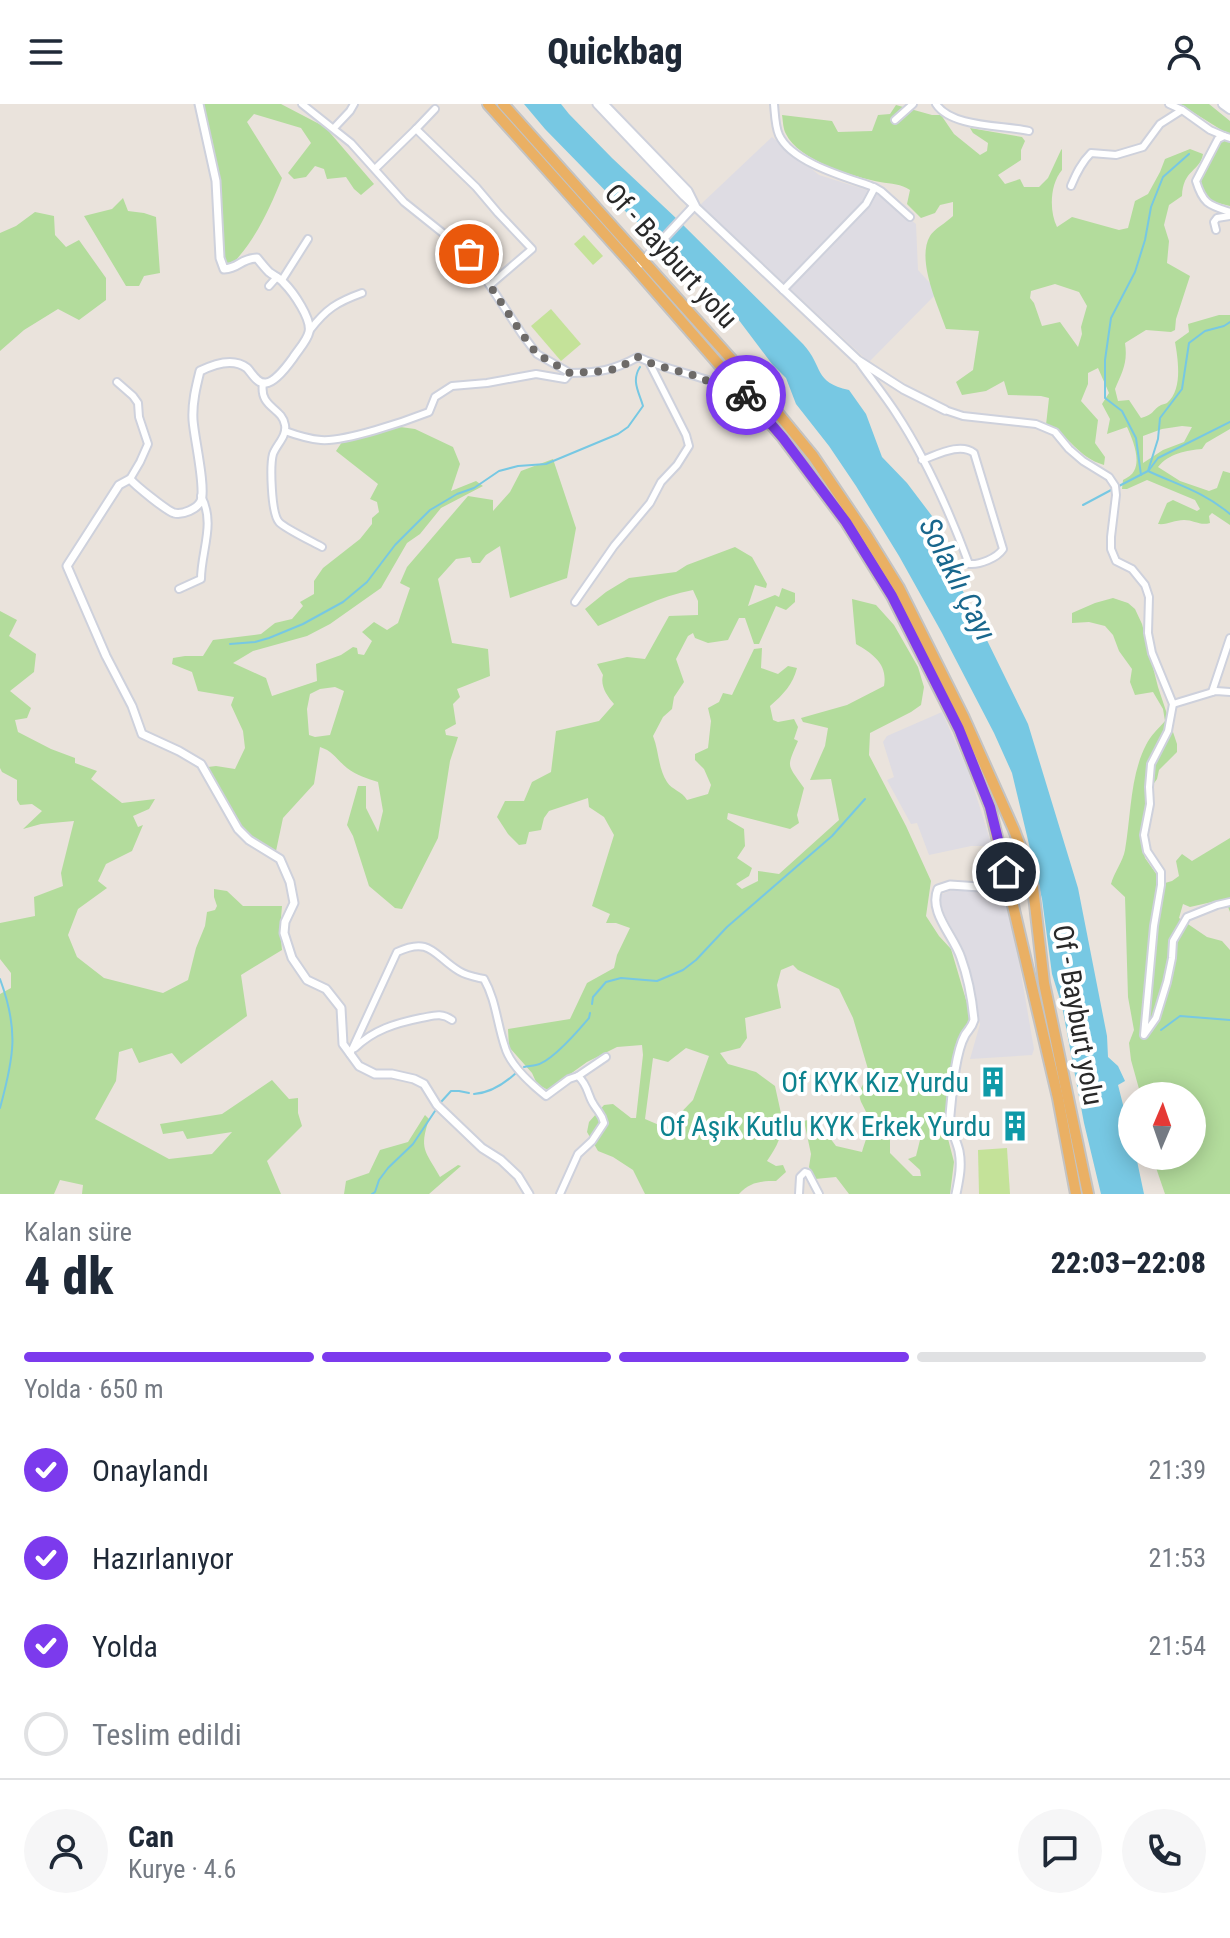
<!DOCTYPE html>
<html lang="tr">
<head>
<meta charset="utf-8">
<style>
  body { margin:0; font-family:"Roboto Condensed",sans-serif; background:#f6f6f7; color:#1f2937; height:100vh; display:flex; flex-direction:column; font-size:30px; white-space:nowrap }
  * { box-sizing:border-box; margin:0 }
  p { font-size:26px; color:#747a83 }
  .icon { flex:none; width:44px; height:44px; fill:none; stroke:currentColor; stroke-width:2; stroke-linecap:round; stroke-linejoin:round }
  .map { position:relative; height:1090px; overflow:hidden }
  .drawer { display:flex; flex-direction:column; background:#fff; flex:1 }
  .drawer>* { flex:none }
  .needle { width:52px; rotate:2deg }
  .buttons { position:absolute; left:1118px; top:978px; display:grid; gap:16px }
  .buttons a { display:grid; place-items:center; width:88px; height:88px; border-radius:50%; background:#fff; box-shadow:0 4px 20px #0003; font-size:40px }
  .pin { position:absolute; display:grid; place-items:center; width:68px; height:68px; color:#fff; margin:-34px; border:4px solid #fff; border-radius:50%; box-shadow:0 2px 8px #0007 }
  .courier { position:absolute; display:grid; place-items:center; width:80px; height:80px; margin:-40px; border:6px solid #7c3aed; border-radius:50%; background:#fff; color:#222; box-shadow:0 2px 10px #0007 }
  .head em { font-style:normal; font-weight:800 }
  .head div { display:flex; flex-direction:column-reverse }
  .head { display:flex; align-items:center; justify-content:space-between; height:136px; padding:0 24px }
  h1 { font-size:52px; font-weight:800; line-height:60px }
  .bar { display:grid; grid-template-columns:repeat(4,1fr); gap:12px 8px; align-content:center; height:96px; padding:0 24px }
  .bar i { height:10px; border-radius:6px; background:#e0e1e3 }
  .bar .on { background:#7c3aed }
  .bar p { grid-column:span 4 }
  .line { display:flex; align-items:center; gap:20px; padding:0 24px; border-top:2px solid #e0e1e3 }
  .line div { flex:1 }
  .round { display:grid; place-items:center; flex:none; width:84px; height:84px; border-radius:42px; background:#f6f6f7 }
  ol { padding:0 24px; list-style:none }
  li { display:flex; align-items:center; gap:24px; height:88px }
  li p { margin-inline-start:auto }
  li .icon { padding:8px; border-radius:50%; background:#7c3aed; color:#fff; stroke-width:4 }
  li:last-child { color:#747a83 }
  li i { width:44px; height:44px; border:4px solid #e0e1e3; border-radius:50% }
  header { display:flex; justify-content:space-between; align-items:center; height:104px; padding:0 24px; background:#fff; font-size:36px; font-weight:800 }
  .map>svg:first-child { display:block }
  .industrial { fill:#dedce3 }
  .green { fill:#b3dc9c; fill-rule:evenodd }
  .pitch { fill:#c4e299 }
  .water { fill:#77c8e3 }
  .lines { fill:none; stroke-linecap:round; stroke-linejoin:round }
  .stream { stroke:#77c8e3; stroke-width:2 }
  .minor-casing { stroke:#ced1dc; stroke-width:10 }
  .tertiary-casing { stroke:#ced1dc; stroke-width:11 }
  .secondary-casing { stroke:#ced1dc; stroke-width:12 }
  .trunk-casing { stroke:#c3c3c3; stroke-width:14 }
  .minor { stroke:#fff; stroke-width:6 }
  .tertiary { stroke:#fff; stroke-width:7 }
  .secondary { stroke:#fff; stroke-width:8 }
  .trunk { stroke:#eab064; stroke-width:10 }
  .done { stroke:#6d6a68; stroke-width:8; stroke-dasharray:0 14.4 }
  .route { stroke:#7c3aed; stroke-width:10 }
  .labels { text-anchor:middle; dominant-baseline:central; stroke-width:8; stroke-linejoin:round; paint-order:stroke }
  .street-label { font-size:28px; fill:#292929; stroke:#fff }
  .culture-label { font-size:28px; fill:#0d838f; stroke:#fff; text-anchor:end }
  .water-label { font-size:30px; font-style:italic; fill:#19678d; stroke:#fff }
</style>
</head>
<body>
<header><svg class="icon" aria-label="menu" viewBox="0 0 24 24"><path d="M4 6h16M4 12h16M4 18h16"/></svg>Quickbag<svg class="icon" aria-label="person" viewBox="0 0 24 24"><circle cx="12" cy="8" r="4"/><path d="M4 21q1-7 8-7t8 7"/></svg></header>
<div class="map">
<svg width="1230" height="1090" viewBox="0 0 1230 1090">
  <rect width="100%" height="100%" fill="#eae3dc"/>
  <g class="industrial">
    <path d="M772 33 819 71 879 90 916 120 918 166 938 188 869 258 700 101Z"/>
    <path d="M942 608 969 669 992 742H971L929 751 917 719 911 720 887 676 894 673 883 638 887 632Z"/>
    <path d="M1003 785 1015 835 1034 945 1032 951 970 955 980 920 965 852 942 806 940 791 952 786Z"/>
  </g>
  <g class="green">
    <path d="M204 0H281L325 23 374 80 361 91 354 85 346 73 327 75 324 65 315 62 306 73 294 75 288 69 311 39 301 24 254 10 247 18 282 74C270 104 255 137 232 160L226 159 223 149 221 82 212 35 203 14Z"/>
    <path d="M1180 0H1209L1230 17V102L1210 97 1202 87 1201 76 1220 39 1223 27Z"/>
    <path d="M896 1 932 11H941L954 30 980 51 987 47 988 39 973 29 970 24 1022 33 1025 37 1021 46V56L998 71 1005 80 1020 75 1024 83H1039L1048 74 1061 46 1062 45V66C1050 80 1049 107 1057 123L1072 113 1119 126 1128 124 1135 97 1148 90 1160 68 1165 55 1190 45 1203 50C1200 68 1183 65 1182 92L1169 101 1164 121 1169 137 1167 159 1190 172 1176 215 1175 226 1171 228 1146 226 1125 239C1128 259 1122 268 1115 285L1118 297 1129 296 1141 314C1155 310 1152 306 1161 301 1163 300 1166 300 1167 299 1183 286 1178 255 1175 238L1189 228 1188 220 1219 211H1230V325L1206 339 1202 345C1187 346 1168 350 1158 363L1180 377 1209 387 1217 384 1223 367 1230 369V421L1212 409 1209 412 1210 419C1200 422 1194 416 1184 416 1174 416 1168 421 1158 420L1167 399 1173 396 1197 407 1200 405 1195 396 1147 376 1127 385H1122L1123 376C1128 373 1132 371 1134 367 1141 355 1132 334 1127 323L1107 330 1110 315 1102 300 1109 289 1098 264 1088 269V280L1081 297 1098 316 1095 339 1105 353 1104 361C1077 353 1071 332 1046 321L1049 294 1041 292 1008 291 1004 277 986 287 962 291 956 278 973 266 979 227 946 225C938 201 916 156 930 132 933 126 947 118 953 112V98L940 101 935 109 921 114 907 100 910 86C901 80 892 80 880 78 854 73 798 56 786 30 783 25 783 17 782 11L832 17 838 28 872 27 878 11 890 10ZM1055 180 1079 188 1087 202 1081 223 1082 230 1078 243 1060 218 1042 222 1034 199 1030 194 1031 187ZM1182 322 1192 323 1184 338 1163 346 1143 359V332L1162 325Z"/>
    <path d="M123 94 128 107 144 109 156 113 160 169 144 172 139 182H126L84 112 112 105Z"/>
    <path d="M35 108 54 112 55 131 66 143 79 136 106 174V196L79 216 58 205 24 226 0 247V129L16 122Z"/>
    <path d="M393 322 415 325 453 343 460 360 451 387 476 377 483 382 441 404 420 430 407 439 381 484 330 520 307 532 253 547 233 559 266 574 272 592 317 577 316 560 341 551 353 543 357 544 358 550 364 551 372 537 362 528 374 518 387 526 398 519 410 484 400 479 407 463 468 392 493 396V407L510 388 521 367 553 355 576 424 567 474 510 494 500 442 486 451 480 459H472L470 453 456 455 438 475 452 539 488 545 490 572 457 585 460 593 453 600 456 620 445 626 446 631 458 633 450 657 438 734 402 805 395 804 369 782 353 732 347 721 358 682H366V704L378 728 383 707 378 678C368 675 356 671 347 664 337 656 333 647 320 643L314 680 283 714 276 747C263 740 248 732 239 721 225 705 216 682 208 663L216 662 235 665 245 644 243 627 231 601 234 593 198 587 192 568 172 560 173 554 185 552H203L213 536 261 530 275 519 292 515 303 502 300 498 314 490V477L323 464 360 435 372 420V414L379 408 377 398 370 395 378 380 336 347 342 338ZM335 583 344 587 330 631 315 633 309 631 307 605 310 590 320 585Z"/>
    <path d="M735 443 752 453 767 480 766 484 755 481 748 502 775 491 779 493 782 484 795 489V498L786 506 776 502 759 540H754L745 514H739L728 536 708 539 695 534 693 529 688 532 676 555 684 578 674 593 672 605 663 613 653 632C659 647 658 664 667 678 672 686 682 687 687 696L708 690 711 681 704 665 695 656V650L708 644 711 617 708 604 719 598 723 589 732 591 754 545 762 544 761 564 778 570 788 562 797 564C793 580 783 591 770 602L773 616 778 618 794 615 798 623 794 635 798 637C786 665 787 659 804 684L797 711 799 719 790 725 728 709 727 715 744 725 745 742 737 754 752 764 749 772 736 780 742 785 758 777V767L779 770 839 716 831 675 810 676 825 642 828 624 803 618 801 614 847 601 884 582C888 560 873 550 856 540L852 495 876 501 894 521 918 563 924 583 921 601 911 608 870 629 869 651 906 722 931 777 926 812 939 832 951 845 969 906V920L961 932 952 968 946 1012 947 1031 954 1058 950 1090H849L836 1073 815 1075 809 1063 811 1050 804 1017 815 1014 836 1042 862 1048C864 1040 869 1029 869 1021 869 999 847 996 870 972L853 914 839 885 798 866 793 861 781 866 777 881 781 904 745 914 747 934 740 944 720 949 728 960 756 968 775 982C782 1016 789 1026 767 1057L776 1062 783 1061 786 1068 776 1077C760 1077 750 1078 739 1090H645L633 1066 613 1053 598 1047 587 1028 589 1018 604 1001 613 1000 631 1014H636L643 951 642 941 617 943 587 958 548 986 537 980 532 969 509 943 508 925 570 915 587 879 614 864 617 851 630 824 616 819H606L610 810 592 802 614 731 604 713 589 703 588 694 549 707 544 714 541 726 529 728 526 740 519 741 508 730 497 713 505 697H524L532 678 551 668 556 627 599 617 614 600C607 592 600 582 603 571L597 560 627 553 645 555 669 512 698 511V497L693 486C660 492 629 509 598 522L585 505 606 488 629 474 676 468 687 461ZM686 944 709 952 693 996 666 1024 645 1015 653 954 668 958ZM914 1017 913 1031 920 1036 916 1052 908 1055 920 1066 921 1072H913L890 1049V1022Z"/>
    <path d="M1113 494 1128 499 1135 505 1142 520 1158 583 1177 640V648L1159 666 1157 675 1147 689 1141 731 1145 754 1157 771 1165 779 1172 777 1179 772 1176 757 1182 750 1192 757 1230 734V808L1225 795 1190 803 1183 800 1179 814 1207 833 1222 837 1230 846V1090H1165L1152 1052H1192V992H1141L1131 956 1129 939 1134 926 1128 893 1125 793 1111 780C1114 769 1123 757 1125 746 1131 712 1130 672 1146 641 1150 632 1159 624 1165 617L1163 605 1153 588 1135 591 1130 578 1132 565 1119 547 1113 531 1105 522 1089 518 1072 519V509L1095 499Z"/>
    <path d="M0 507 17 516 9 532 36 550 34 568 10 587 31 604 27 614 15 616 18 628 51 645 75 654V659L97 667 91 675 122 699 155 695 149 705 133 712 138 723 143 721 132 747 106 760 98 777 107 784 78 805 68 831 77 853 104 874 163 889 188 876 196 844 205 822 207 808 215 806 217 802 214 793V785L227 787 243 802H282L280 826 282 846 241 871 247 912 181 960 172 949 139 959 132 944 119 948 116 977 95 1015 169 1055 212 1050 232 1028 187 1035 183 1027 163 1030 160 1020 222 1010 272 976 289 995 298 994V1009L302 1022 267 1057 281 1090H82L83 1081 60 1076 54 1090H0V890L11 884V869L0 855V819L35 812 34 793 63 782 61 769 74 717 41 720 23 725 42 707 32 700 20 701 17 696V676L2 668 0 664Z"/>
    <path d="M425 1011 429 1015C419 1046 425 1046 440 1073L458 1061 461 1062 429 1090H344L346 1077 369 1069 380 1046 408 1038Z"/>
  </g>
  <g class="pitch">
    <path d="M584 131 603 152 593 161 574 140Z"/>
    <path d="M551 205 581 240 561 257 531 222Z"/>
    <path d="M1007 1044 1010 1090H979L978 1046Z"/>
  </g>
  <path class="water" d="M524 0H561L569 10 612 54 677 115 803 240C824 263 813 278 849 286L866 310 882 353 907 379 935 416 955 471 1028 620 1078 784 1107 932 1108 953 1118 962 1125 977 1118 981 1132 1036V1052H1136L1144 1090H1101L1084 1019 1062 902 1052 870 1042 795 1012 669 994 629 942 529 899 452 856 382 829 342 796 300 786 274 772 260 732 207 670 147 628 110 545 25Z"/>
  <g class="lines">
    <g class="stream">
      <path d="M1149 366 1158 354 1230 318"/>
      <path d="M1148 367 1158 335 1160 314 1182 285 1189 239 1205 227 1224 222 1230 218"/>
      <path d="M1141 371 1136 334 1122 307 1105 294V256L1111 214 1135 168 1145 136 1151 103 1163 73 1189 50"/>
      <path d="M1119 382 1148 367C1178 381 1204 388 1230 410"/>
      <path d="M1083 401 1113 385"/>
      <path d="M230 540 255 538 269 534 303 520 343 498 367 478 395 441 430 406 457 390 474 384 499 367 518 362 546 360 618 330 628 323 643 302C639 288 631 277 640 263"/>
      <path d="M0 875C19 926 14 953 0 1004"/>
      <path d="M592 900 593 893 606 878 621 874 657 877 683 866 696 856 727 823 832 732 865 695"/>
      <path d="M1161 926 1180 912 1230 916"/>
      <path d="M524 963C528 962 532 962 536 961 552 958 578 927 589 914L590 909"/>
      <path d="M474 990C491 989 504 980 516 969"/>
      <path d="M441 998 451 987H459L469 989"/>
      <path d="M372 1090 375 1088 379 1076 388 1064 413 1040 435 1007"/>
    </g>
    <g class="minor-casing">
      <g id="minor">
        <path d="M302 0 351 39 404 98 469 150 522 230 537 250 570 269"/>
        <path d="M774 0C775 10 775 22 779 31 791 58 845 73 871 82L874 85 866 100 783 186"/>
        <path d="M936 0C952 24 1003 21 1029 27"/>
        <path d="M1169 0 1182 6"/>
        <path d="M895 16 913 0"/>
        <path d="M334 24 350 7 354 0"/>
        <path d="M416 25 435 5"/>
        <path d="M1230 34 1224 32 1218 35 1196 77C1203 100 1209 101 1230 108"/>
        <path d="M375 65 416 25 476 83 498 109 532 145 490 181"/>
        <path d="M1071 82C1076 70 1081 59 1091 49L1116 51 1143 43 1160 20 1182 6 1210 26 1224 32"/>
        <path d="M874 83 881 87 910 113"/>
        <path d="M1216 126 1214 118 1217 114 1230 112"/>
        <path d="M282 176 308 135"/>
        <path d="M269 182 277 173"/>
        <path d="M310 226C326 205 337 198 362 189"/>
        <path d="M860 259C872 276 885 292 896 309 927 356 950 409 969 460 980 461 997 454 1003 445L974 349C960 338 937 351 922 356"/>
        <path d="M117 278 133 292 138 299 139 313 148 340 140 358 130 375"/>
        <path d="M263 279C259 304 282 303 285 321 287 332 277 340 273 350 270 361 271 409 279 418 284 424 313 438 322 443"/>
        <path d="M945 306 963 312 1036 320 1055 328 1069 345 1083 357 1109 373 1115 382 1116 391 1111 433V445L1116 457 1132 465 1145 481 1149 493 1148 529 1152 549 1173 600 1168 627 1151 660 1149 683 1150 700 1144 731 1147 747 1161 768V781L1154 822 1144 931 1156 914 1167 878 1172 854 1173 837 1187 813 1217 801 1230 798"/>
        <path d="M285 327C296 331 308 335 321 336 345 338 406 317 429 308L435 293 452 282 487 279 536 270 565 275 570 269C598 269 614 266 638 253 657 262 675 266 695 272 712 277 715 280 734 280"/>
        <path d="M179 485 201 475C201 447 216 419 201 392"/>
        <path d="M575 498 614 442 650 399 661 378 677 361 689 342 686 331 649 258"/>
        <path d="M1212 588 1230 534"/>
        <path d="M1173 600 1216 587 1230 588"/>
        <path d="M355 944C373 926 396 919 421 914 433 912 441 908 452 916"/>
        <path d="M350 950 397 848C431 832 434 852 459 867 467 872 475 873 484 875 496 896 497 920 505 943 510 961 531 980 546 992L569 975 578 972C589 982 587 991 594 1001 599 1009 602 1010 604 1019L592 1037 578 1050 560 1090"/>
        <path d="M578 972 606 953"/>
        <path d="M799 1090 800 1073 805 1068 808 1069 819 1090"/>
      </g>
    </g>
    <g class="tertiary-casing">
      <g id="tertiary">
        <path d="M199 0 216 77 220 154 224 165C240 164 239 155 257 154 261 159 265 164 269 168 274 172 280 174 284 179 293 188 312 215 309 228 307 237 298 246 293 254 288 261 275 278 266 279 257 280 252 269 247 264 233 253 214 260 200 267 196 283 192 299 193 316 194 333 206 383 201 397 197 405 183 411 174 409 167 407 136 382 130 375L119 381 67 462 106 552 132 602 142 630 179 647 201 660 238 725 249 736 280 755 290 778 294 799 285 818 284 829 292 854 307 876 326 885 341 904 343 940 359 962 375 970H392L414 975 424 980 437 1001 482 1044 501 1056 518 1072 529 1090"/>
        <path d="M597 0 684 92 858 256 903 285 945 306"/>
        <path d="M604 0 688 87 694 99"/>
        <path d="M640 160 695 101"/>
        <path d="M956 1090C959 1075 962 1062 959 1047 956 1034 949 1024 950 1011 952 990 955 949 965 931 969 925 972 923 974 916 972 895 968 873 961 854 954 832 928 808 938 785L950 781 980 783 1008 778"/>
      </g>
    </g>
    <g class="secondary-casing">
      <path id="secondary" d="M1223 0 1230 5"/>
    </g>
    <g class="trunk-casing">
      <g id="trunk">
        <path d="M488 0 635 164 783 334 846 418 892 492 959 625 990 703 1058 994 1076 1090"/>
        <path d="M503 0 758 285 813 352 865 429 899 484 964 614 1014 726 1027 761 1033 783 1044 879 1088 1090"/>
      </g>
    </g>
    <use href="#minor" class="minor"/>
    <use href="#tertiary" class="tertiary"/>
    <use href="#secondary" class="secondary"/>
    <use href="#trunk" class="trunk"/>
  </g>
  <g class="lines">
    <path class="done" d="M469 150 522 230 537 250 570 269 606 267 618 264 638 253 655 261 696 272 712 279 736 280 746 291"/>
    <path class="route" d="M746 291 783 334 846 418 892 492 959 625 990 703 1006 768"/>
  </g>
  <defs>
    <g id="building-bare" transform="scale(2.4)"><path d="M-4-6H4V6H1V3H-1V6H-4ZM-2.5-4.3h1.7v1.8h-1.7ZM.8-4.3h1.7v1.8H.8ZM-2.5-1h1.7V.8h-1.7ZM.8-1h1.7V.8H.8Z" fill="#0f9aa8" stroke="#fff" stroke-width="2.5" paint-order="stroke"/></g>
  </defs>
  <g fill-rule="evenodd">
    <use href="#building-bare" x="993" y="978"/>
    <use href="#building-bare" x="1015" y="1022"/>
  </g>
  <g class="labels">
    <g class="street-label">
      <text transform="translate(671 152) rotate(48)">Of - Bayburt yolu</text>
      <text transform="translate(1078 911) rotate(80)">Of - Bayburt yolu</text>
    </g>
    <g class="culture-label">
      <text x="969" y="978">Of KYK Kız Yurdu</text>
      <text x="991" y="1022">Of Aşık Kutlu KYK Erkek Yurdu</text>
    </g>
    <g class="water-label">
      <text transform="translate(958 475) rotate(63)">Solaklı Çayı</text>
    </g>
  </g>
</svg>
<div class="buttons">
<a><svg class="needle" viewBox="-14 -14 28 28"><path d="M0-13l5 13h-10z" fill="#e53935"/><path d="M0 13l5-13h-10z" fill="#747a83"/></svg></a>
</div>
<div class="pin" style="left:469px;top:150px;background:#ea580c"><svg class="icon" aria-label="bag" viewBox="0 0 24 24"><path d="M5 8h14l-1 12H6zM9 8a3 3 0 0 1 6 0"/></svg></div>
<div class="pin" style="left:1006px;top:768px;background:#1f2937"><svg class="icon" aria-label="home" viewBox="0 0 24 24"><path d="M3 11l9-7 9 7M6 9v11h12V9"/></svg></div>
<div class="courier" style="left:746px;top:291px"><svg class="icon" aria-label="bike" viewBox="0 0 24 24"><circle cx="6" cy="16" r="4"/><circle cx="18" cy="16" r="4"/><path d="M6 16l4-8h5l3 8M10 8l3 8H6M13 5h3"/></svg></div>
</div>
<section class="drawer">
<div class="head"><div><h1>4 dk</h1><p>Kalan süre</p></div><em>22:03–22:08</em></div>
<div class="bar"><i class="on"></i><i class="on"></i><i class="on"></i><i></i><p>Yolda · 650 m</p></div>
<ol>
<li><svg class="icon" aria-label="check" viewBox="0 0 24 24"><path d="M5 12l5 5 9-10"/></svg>Onaylandı<p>21:39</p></li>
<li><svg class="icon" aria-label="check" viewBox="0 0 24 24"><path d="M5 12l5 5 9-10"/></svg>Hazırlanıyor<p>21:53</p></li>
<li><svg class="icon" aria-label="check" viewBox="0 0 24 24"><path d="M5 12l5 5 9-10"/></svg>Yolda<p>21:54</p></li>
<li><i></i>Teslim edildi</li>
</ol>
<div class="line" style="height:144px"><a class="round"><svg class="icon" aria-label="person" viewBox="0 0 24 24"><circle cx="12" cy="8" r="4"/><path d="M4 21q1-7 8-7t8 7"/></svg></a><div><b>Can</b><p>Kurye · 4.6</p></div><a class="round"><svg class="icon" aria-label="chat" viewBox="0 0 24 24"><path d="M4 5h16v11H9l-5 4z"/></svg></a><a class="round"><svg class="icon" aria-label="phone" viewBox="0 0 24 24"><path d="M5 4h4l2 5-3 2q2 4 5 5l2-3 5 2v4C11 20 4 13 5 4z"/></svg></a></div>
</section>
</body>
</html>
